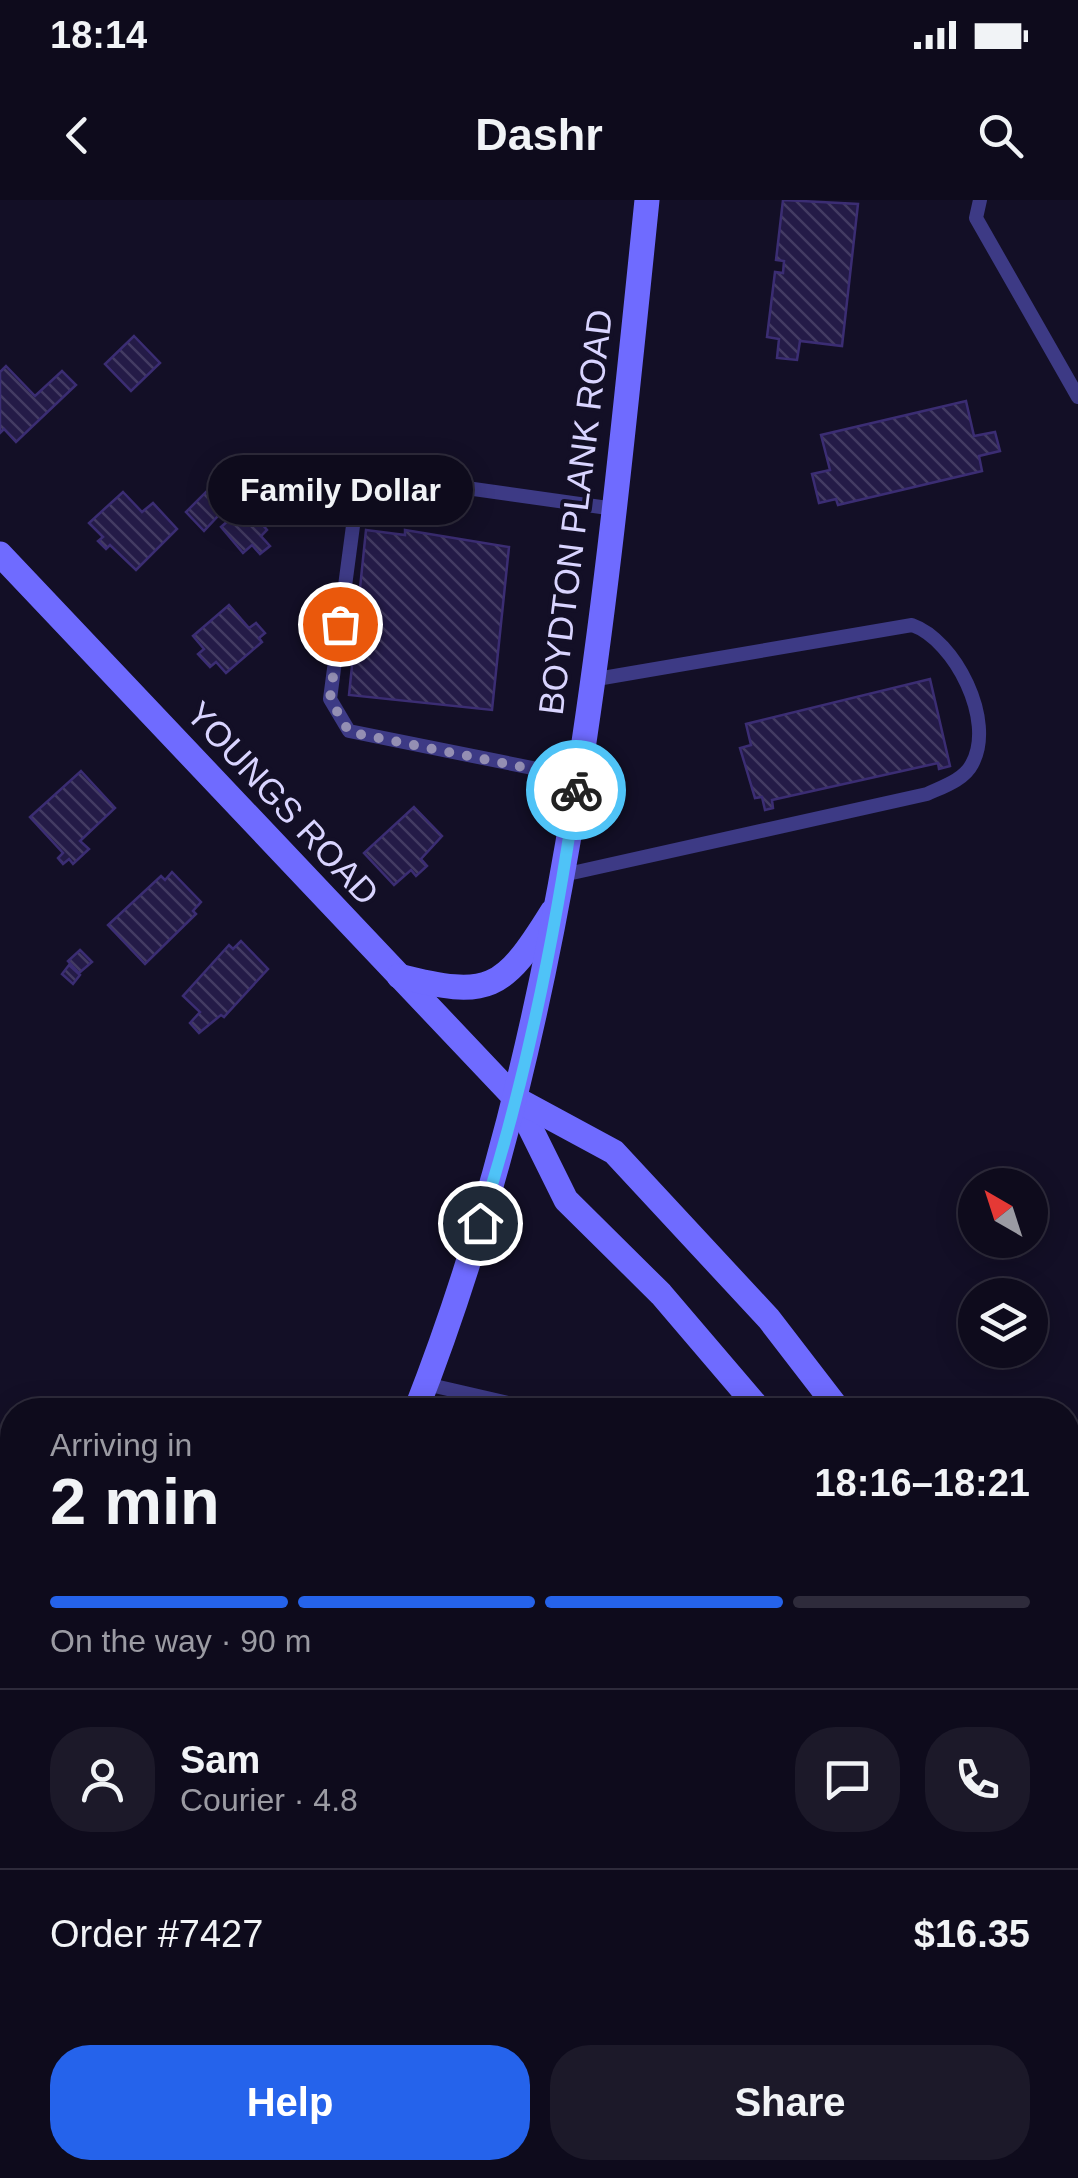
<!DOCTYPE html>
<html lang="en">
<head>
<meta charset="utf-8">
<style>
  body { margin:0; font-family:Arial,sans-serif; background:#1c1929; color:#f1f3f6; height:100vh; display:flex; flex-direction:column; font-size:38px; white-space:nowrap }
  * { box-sizing:border-box; margin:0 }
  p { font-size:32px; color:#9b9ba3 }
  .icon { flex:none; width:55px; height:55px; fill:none; stroke:currentColor; stroke-width:2; stroke-linecap:round; stroke-linejoin:round }
  .map { position:relative; flex:1; overflow:hidden }
  .sheet { position:absolute; left:0px; top:1198px; width:1080px; height:782px; display:flex; flex-direction:column; background:#0e0b1c; border-radius:40px 40px 0 0; box-shadow:0 5px 25px #0003,0 0 0 2px #2e2b3b }
  .sheet>* { flex:none }
  .needle { width:65px; rotate:321deg }
  .fabs { position:absolute; left:958px; top:968px; display:grid; gap:20px }
  .fabs a { display:grid; place-items:center; width:90px; height:90px; border-radius:50%; background:#0e0b1c; box-shadow:0 5px 25px #0003,0 0 0 2px #2e2b3b; font-size:50px }
  .pin { position:absolute; display:grid; place-items:center; width:85px; height:85px; color:#fff; margin:-42px; border:5px solid #fff; border-radius:50%; box-shadow:0 2px 10px #0007 }
  .courier { position:absolute; display:grid; place-items:center; width:100px; height:100px; margin:-50px; border:8px solid #4fc3f7; border-radius:50%; background:#fff; color:#222; box-shadow:0 2px 12px #0007 }
  .bubble { position:absolute; height:70px; border-radius:35px; background:#0e0b1c; box-shadow:0 5px 25px #0003,0 0 0 2px #2e2b3b; font-size:32px; font-weight:800; line-height:70px; text-align:center }
  .headline em { font-style:normal; font-weight:800 }
  .headline div { display:flex; flex-direction:column-reverse }
  .headline { display:flex; align-items:center; justify-content:space-between; height:170px; padding:0 50px }
  h1 { font-size:65px; font-weight:800; line-height:75px }
  .bar { display:grid; grid-template-columns:repeat(4,1fr); gap:15px 10px; align-content:center; height:120px; padding:0 50px }
  .bar i { height:12px; border-radius:8px; background:#2e2b3b }
  .bar .current { background:#2563eb }
  .bar p { grid-column:span 4 }
  .line { display:flex; align-items:center; gap:25px; padding:0 50px; border-top:2px solid #2e2b3b }
  .line div { flex:1 }
  .round { display:grid; place-items:center; flex:none; width:105px; height:105px; border-radius:40px; background:#1c1929 }
  .cta { display:flex; gap:20px; margin-top:auto; padding:20px 50px }
  .cta a { flex:1; height:115px; border-radius:40px; background:#2563eb; color:#fff; font-size:40px; font-weight:800; line-height:115px; text-align:center }
  .cta a+a { background:#1c1929; color:#f1f3f6 }
  .status { display:flex; justify-content:space-between; align-items:center; height:70px; padding:0 50px; background:#0e0b1c; direction:ltr }
  .status svg { height:28px; fill:currentColor }
  header { display:flex; justify-content:space-between; align-items:center; height:130px; padding:0 50px; background:#0e0b1c; font-size:45px; font-weight:800 }
  .map>svg:first-child { display:block }
  .building { fill:url(#building-back-hatch); stroke:#3b2d73; stroke-width:2.5 }
  .lines { fill:none; stroke-linecap:round; stroke-linejoin:round }
  .lane { stroke:#3d3a85; stroke-width:14 }
  .secondary { stroke:#6f6bff; stroke-width:25 }
  .highway { stroke:#ff4fa3; stroke-width:30 }
  .secondary-bridge { stroke:#6f6bff; stroke-width:25 }
  .done { stroke:#948fb3; stroke-width:10; stroke-dasharray:0 18 }
  .route { stroke:#4fc3f7; stroke-width:12 }
  .labels { text-anchor:middle; dominant-baseline:central; stroke-width:8; stroke-linejoin:round; paint-order:stroke }
  .street-label { font-size:35px; fill:#d9d4ff; stroke:#130f26 }
</style>
</head>
<body>
<div class="status"><b>18:14</b><svg viewBox="0 0 49 12"><path d="M0 12V9h3v3zM5 12V6h3v6zM10 12V3h3v9zM15 12V0h3v12zM26 1h20v11H26zM47 4h2v5h-2z"/></svg></div>
<header><svg class="icon" aria-label="back" viewBox="0 0 24 24"><path d="M15 5l-7 7 7 7"/></svg>Dashr<svg class="icon" aria-label="search" viewBox="0 0 24 24"><circle cx="10" cy="10" r="6"/><path d="M15 15l6 6"/></svg></header>
<div class="map">
<svg width="1078" height="1978" viewBox="0 0 1078 1978">
  <defs>
    <pattern id="building-back-hatch" width="6" height="6" patternUnits="userSpaceOnUse" patternTransform="scale(2.5)"><rect width="6" height="6" fill="#241b47"/><path d="M-1 5l2 2M0 0l6 6M5-1l2 2" fill="none" stroke="#433b63"/></pattern>
  </defs>
  <rect width="100%" height="100%" fill="#130f26"/>
  <g class="building">
    <path d="M783 0 858 4 842 146 800 141 797 160 777 158 779 139 767 137 775 72 783 73 784 61 776 60Z"/>
    <path d="M134 136 160 163 131 191 105 164Z"/>
    <path d="M6 166 35 196 62 171 76 185 16 242 4 229 0 233V172Z"/>
    <path d="M966 201 974 236 995 232 1000 251 979 256 982 271 838 305 836 299 819 303 812 274 830 270 821 235Z"/>
    <path d="M227 271 244 288 204 331 186 312Z"/>
    <path d="M123 292 142 312 153 303 177 329 136 370 110 345 106 349 98 341 103 337 89 323Z"/>
    <path d="M246 305 267 330 261 336 270 346 260 354 252 345 243 353 221 327Z"/>
    <path d="M366 330 405 335V330L509 347 492 510 349 495Z"/>
    <path d="M229 405 249 428 256 423 265 433 259 438 262 442 226 473 216 462 210 467 198 454 204 449 193 436Z"/>
    <path d="M930 479 950 566 939 569 938 563 772 600 773 608 765 610 762 597 755 598 740 548 751 545 746 524Z"/>
    <path d="M81 571 115 608 80 641 89 649 73 664 69 659 63 664 58 658 63 653 30 617Z"/>
    <path d="M414 607 442 636 421 659 427 666 416 676 411 670 394 685 364 653Z"/>
    <path d="M172 672 201 702 193 711 196 714 145 764 108 725 161 676 165 680Z"/>
    <path d="M241 741 268 769 224 817 221 815 199 833 190 823 200 812 183 796 229 745 233 749Z"/>
    <path d="M80 750 92 762 79 773 68 761Z"/>
    <path d="M69 765 80 775 73 784 62 774Z"/>
    <path d="M44 1968H71L61 1978Z"/>
  </g>
  <g class="lines">
    <g class="lane">
      <path d="M980 0 976 18 1078 197"/>
      <path d="M296 264 615 309"/>
      <path d="M360 273 330 499 349 531 577 577"/>
      <path d="M563 675 927 594C942 587 964 580 972 564 996 521 955 440 912 425L591 480"/>
      <path d="M426 1184 539 1210"/>
      <path d="M0 1635 12 1634"/>
    </g>
    <g class="secondary">
      <path d="M0 354 516 899 566 1000 661 1094 760 1210"/>
      <path d="M399 776C489 799 503 791 552 712"/>
      <path d="M516 899 614 952 769 1119 839 1210"/>
      <path d="M416 1210C568 824 605 409 647 0"/>
      <path d="M1068 1714 1078 1741"/>
      <path d="M0 1821 12 1808"/>
    </g>
    <g class="highway">
      <path d="M1068 1359 1078 1356"/>
      <path d="M1068 1803 1078 1796"/>
      <path d="M385 1978 397 1968"/>
      <path d="M796 1978 813 1968"/>
      <path d="M942 1978 958 1968"/>
    </g>
    <path class="secondary-bridge" d="M1068 1895 1078 1923"/>
  </g>
  <g class="lines">
    <path class="done" d="M340 424 330 499 349 532 577 578 576 590"/>
    <path class="route" d="M480 1023C526 882 555 737 576 590"/>
  </g>
  <g class="labels">
    <g class="street-label">
      <text transform="translate(575 312) rotate(-83)">BOYDTON PLANK ROAD</text>
      <text transform="translate(283 603) rotate(47)">YOUNGS ROAD</text>
    </g>
  </g>
</svg>
<div class="fabs">
<a><svg class="needle" viewBox="-14 -14 28 28"><path d="M0-13l5 13h-10z" fill="#e53935"/><path d="M0 13l5-13h-10z" fill="#9b9ba3"/></svg></a>
<a><svg class="icon" aria-label="layers" viewBox="0 0 24 24"><path d="M12 4l9 5-9 5-9-5zM3 14l9 5 9-5"/></svg></a>
</div>
<div class="pin" style="left:340px;top:424px;background:#ea580c"><svg class="icon" aria-label="bag" viewBox="0 0 24 24"><path d="M5 8h14l-1 12H6zM9 8a3 3 0 0 1 6 0"/></svg></div>
<div class="pin" style="left:480px;top:1023px;background:#1f2937"><svg class="icon" aria-label="home" viewBox="0 0 24 24"><path d="M3 11l9-7 9 7M6 9v11h12V9"/></svg></div>
<div class="courier" style="left:576px;top:590px"><svg class="icon" aria-label="bike" viewBox="0 0 24 24"><circle cx="6" cy="16" r="4"/><circle cx="18" cy="16" r="4"/><path d="M6 16l4-8h5l3 8M10 8l3 8H6M13 5h3"/></svg></div>
<div class="bubble" style="left:208px;top:255px;width:265px">Family Dollar</div>
<section class="sheet">
<div class="headline"><div><h1>2 min</h1><p>Arriving in</p></div><em>18:16–18:21</em></div>
<div class="bar"><i class="current"></i><i class="current"></i><i class="current"></i><i></i><p>On the way · 90 m</p></div>
<div class="line" style="height:180px"><a class="round"><svg class="icon" aria-label="person" viewBox="0 0 24 24"><circle cx="12" cy="8" r="4"/><path d="M4 21q1-7 8-7t8 7"/></svg></a><div><b>Sam</b><p>Courier · 4.8</p></div><a class="round"><svg class="icon" aria-label="chat" viewBox="0 0 24 24"><path d="M4 5h16v11H9l-5 4z"/></svg></a><a class="round"><svg class="icon" aria-label="phone" viewBox="0 0 24 24"><path d="M5 4h4l2 5-3 2q2 4 5 5l2-3 5 2v4C11 20 4 13 5 4z"/></svg></a></div>
<div class="line" style="height:130px"><div>Order #7427</div><b>$16.35</b></div>
<div class="cta"><a>Help</a><a>Share</a></div>
</section>
</div>
</body>
</html>
